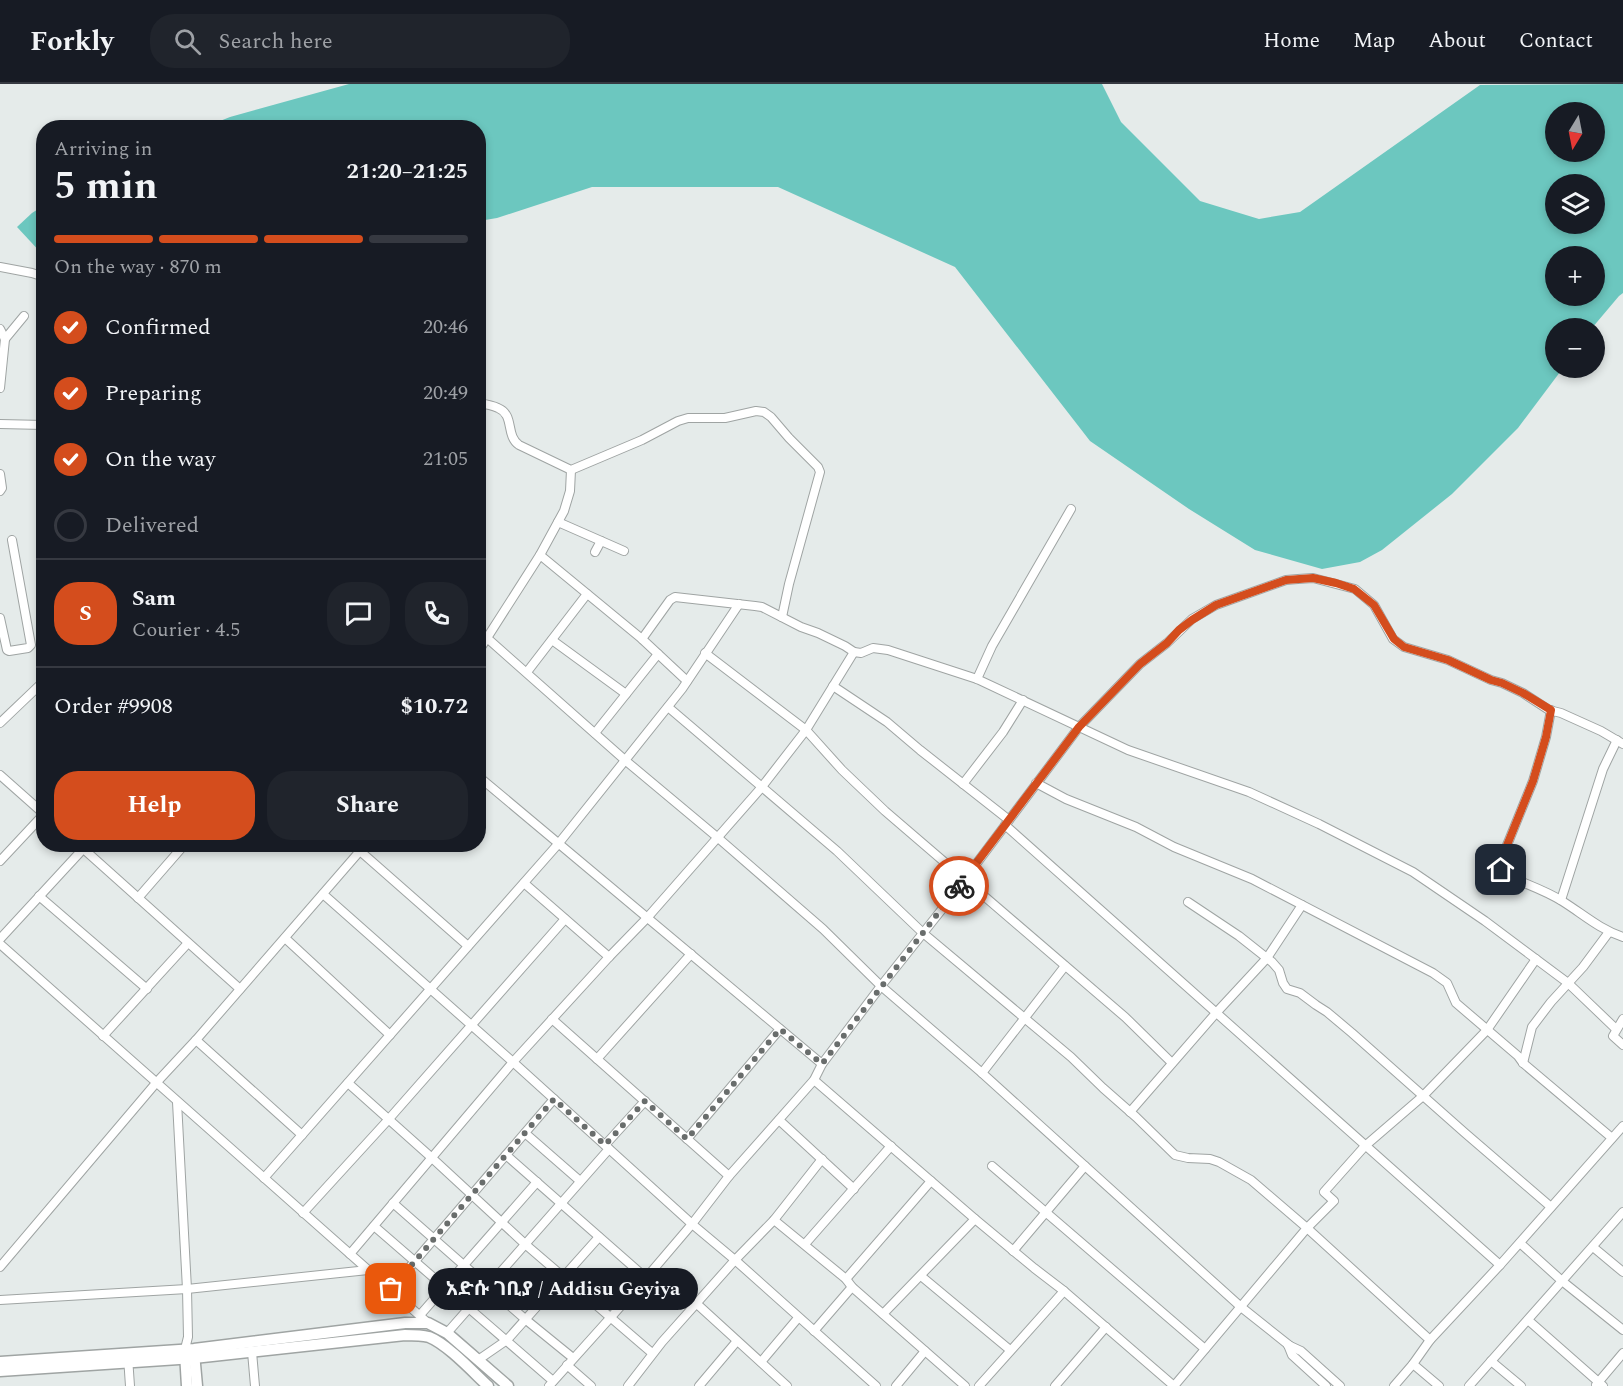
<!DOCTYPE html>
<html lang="en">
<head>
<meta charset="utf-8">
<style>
  body { margin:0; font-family:Spectral,"Noto Sans Ethiopic",serif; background:#20242c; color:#f1f3f6; height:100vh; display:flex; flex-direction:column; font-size:22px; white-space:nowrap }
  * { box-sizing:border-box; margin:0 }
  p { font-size:20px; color:#9ea1a6 }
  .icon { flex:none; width:33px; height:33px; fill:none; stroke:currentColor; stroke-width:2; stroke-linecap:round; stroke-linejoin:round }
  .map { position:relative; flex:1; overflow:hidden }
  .panel { position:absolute; left:36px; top:36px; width:450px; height:732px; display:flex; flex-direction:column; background:#171b24; border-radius:24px; box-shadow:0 3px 9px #0003 }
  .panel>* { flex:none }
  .needle { width:39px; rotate:190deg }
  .buttons { position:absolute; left:1545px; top:18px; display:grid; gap:12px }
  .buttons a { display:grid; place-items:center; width:60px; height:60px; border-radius:50%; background:#171b24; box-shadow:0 3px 9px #0003; font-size:30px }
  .pin { position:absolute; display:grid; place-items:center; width:51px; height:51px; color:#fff; margin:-26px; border-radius:12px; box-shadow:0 3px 9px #0006 }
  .courier { position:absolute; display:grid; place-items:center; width:60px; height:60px; margin:-30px; border:4px solid #d44d1d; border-radius:50%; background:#fff; color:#222; box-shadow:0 2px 8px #0007 }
  .bubble { position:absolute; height:42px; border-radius:21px; background:#171b24; box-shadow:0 3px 9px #0003; font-size:20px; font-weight:700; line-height:42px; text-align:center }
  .summary em { font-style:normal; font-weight:700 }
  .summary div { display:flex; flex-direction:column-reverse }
  .summary { display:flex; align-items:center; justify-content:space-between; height:102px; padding:0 18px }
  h1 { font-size:39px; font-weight:700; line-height:45px }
  .bar { display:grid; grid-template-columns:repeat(4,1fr); gap:9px 6px; align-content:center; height:72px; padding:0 18px }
  .bar i { height:8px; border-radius:4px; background:#363941 }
  .bar .on { background:#d44d1d }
  .bar p { grid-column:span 4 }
  .line { display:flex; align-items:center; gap:15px; padding:0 18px; border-top:2px solid #363941 }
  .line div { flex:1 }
  .round { display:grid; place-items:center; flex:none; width:63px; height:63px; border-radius:24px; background:#20242c }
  ol { padding:0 18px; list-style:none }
  li { display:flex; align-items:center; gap:18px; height:66px }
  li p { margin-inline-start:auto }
  li .icon { padding:6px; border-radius:50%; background:#d44d1d; color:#fff; stroke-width:4 }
  li:last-child { color:#9ea1a6 }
  li i { width:33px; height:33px; border:3px solid #363941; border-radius:50% }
  .action { display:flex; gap:12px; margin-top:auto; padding:12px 18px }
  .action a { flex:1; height:69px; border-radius:24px; background:#d44d1d; color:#fff; font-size:24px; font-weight:700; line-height:69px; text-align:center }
  .action a+a { background:#20242c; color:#f1f3f6 }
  header { display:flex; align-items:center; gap:36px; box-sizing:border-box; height:84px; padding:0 30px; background:#171b24; border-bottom:2px solid #363941 }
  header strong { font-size:28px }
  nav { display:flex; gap:33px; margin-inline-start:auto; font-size:21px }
  .search { width:420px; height:54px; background:#20242c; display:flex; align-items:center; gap:15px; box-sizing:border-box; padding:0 21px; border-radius:24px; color:#9ea1a6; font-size:22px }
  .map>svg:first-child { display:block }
  .forest { fill:#6cc7bf; fill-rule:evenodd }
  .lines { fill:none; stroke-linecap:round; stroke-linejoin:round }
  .minor-casing { stroke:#9fa4a3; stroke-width:10 }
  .major-casing { stroke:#9fa4a3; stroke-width:13 }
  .minor { stroke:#fff; stroke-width:8 }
  .major { stroke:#fff; stroke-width:10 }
  .done { stroke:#696d6c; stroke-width:6; stroke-dasharray:0 10.8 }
  .route { stroke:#d44d1d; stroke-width:8 }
</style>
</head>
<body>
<header>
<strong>Forkly</strong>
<div class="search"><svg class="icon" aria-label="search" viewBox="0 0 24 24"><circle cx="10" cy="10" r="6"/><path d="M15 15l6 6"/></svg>Search here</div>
<nav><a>Home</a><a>Map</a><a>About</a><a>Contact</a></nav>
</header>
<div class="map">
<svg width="1623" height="1302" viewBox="0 0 1623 1302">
  <rect width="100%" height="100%" fill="#e5ebea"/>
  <g class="forest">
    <path d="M349 0H1102L1121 38 1200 117 1259 135 1300 128 1480 1 1623 0V209L1619 212 1592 244H1556V284H1563L1518 344 1452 410 1382 466 1360 478 1322 485 1255 466 1189 425 1090 357 955 183 778 103H592L497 134 479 137 478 44 205 43 230 33ZM1556 28H1594V68H1556ZM1556 100H1594V140H1556ZM1556 172H1594V212H1556Z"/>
    <path d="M43 122V171L17 143 32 129Z"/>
  </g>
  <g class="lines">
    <g class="minor-casing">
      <g id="minor">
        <path d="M0 183 32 189 44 193"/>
        <path d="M0 245 5 255 0 304"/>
        <path d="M5 255 24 232"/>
        <path d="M478 319C485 320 492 321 498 324 515 331 505 351 519 361L571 386 642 356 678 337 688 334H725L756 327 764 328 771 333 789 354 818 383 820 388 789 500 782 533"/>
        <path d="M0 340 44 341"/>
        <path d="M0 390 2 404 0 407"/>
        <path d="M558 438 624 467"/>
        <path d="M595 468 601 457"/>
        <path d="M540 471 642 555 687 597"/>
        <path d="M0 534 7 566 9 567 28 564 31 561 12 456"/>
        <path d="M478 546 626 677 717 753 823 845 881 902 982 989 1241 1223 1290 1262"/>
        <path d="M642 555 670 516 675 513 755 522 762 523 801 543 818 549 845 562 854 568 861 569 873 564 888 566 977 595 1128 666 1249 708 1319 740 1413 788 1485 837 1568 899 1616 945"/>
        <path d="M552 556 626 610"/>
        <path d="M478 568 540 471 564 427 570 407 571 386"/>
        <path d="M705 569 806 646 842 686 885 727 1125 933 1172 979"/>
        <path d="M527 588 587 510"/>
        <path d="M977 595 992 562 1071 425"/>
        <path d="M833 602 887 638 920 666 1009 736"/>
        <path d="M668 623 837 767 923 849 1071 973 1103 1004 1136 1033 1175 1071 1188 1074 1210 1075 1219 1078 1251 1096 1307 1144 1430 1256"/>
        <path d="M1551 626 1546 653 1533 697 1501 776 1500 784 1506 791C1525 800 1545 806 1562 817 1583 830 1599 845 1623 853"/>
        <path d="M0 639 44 597"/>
        <path d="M595 649 658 570"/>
        <path d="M0 691 44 730 0 777"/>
        <path d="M478 692 822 980"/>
        <path d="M1036 699 1066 715 1136 743 1174 763 1252 795 1433 889 1447 899 1456 919 1518 972 1523 979 1612 1054"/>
        <path d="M963 700 1003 648 1023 616"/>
        <path d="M1005 741 1500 1181"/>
        <path d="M78 760 240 905"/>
        <path d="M360 767 468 862"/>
        <path d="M524 799 609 873"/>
        <path d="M323 810 513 978 692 1140 735 1176 876 1302"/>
        <path d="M39 812 147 905"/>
        <path d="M138 814 185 760"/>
        <path d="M1561 816 1603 685 1617 656"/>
        <path d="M1188 818 1239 852 1272 878 1279 886 1283 899 1287 905 1300 909 1316 921 1327 928 1352 949 1465 1049 1551 1123"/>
        <path d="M285 854 390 951"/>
        <path d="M0 855 83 765"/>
        <path d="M0 860 428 1239"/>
        <path d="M552 935 729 1092"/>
        <path d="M1623 935 1613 952 1623 961"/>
        <path d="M103 952 188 859"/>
        <path d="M196 956 302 1051"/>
        <path d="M597 975 691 870"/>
        <path d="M1523 979 1532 943 1551 918 1583 883 1609 848"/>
        <path d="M982 989 1065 882"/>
        <path d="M814 996 975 1135 1034 1184 1064 1207 1174 1302"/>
        <path d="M348 999 432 1074 525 1160 652 1269"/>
        <path d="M177 1018 187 1205 188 1253 185 1265"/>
        <path d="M1130 1028 1216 929 1267 874 1302 821"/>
        <path d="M779 1036 854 1105"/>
        <path d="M525 1049 580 1097"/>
        <path d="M687 1055 780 945"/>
        <path d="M605 1061 645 1017"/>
        <path d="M506 1071 646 1194"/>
        <path d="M992 1082 1205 1265"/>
        <path d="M264 1094 559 759 682 605 739 520"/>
        <path d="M393 1119 525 1235 573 1274"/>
        <path d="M303 1129 388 1036 565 835"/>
        <path d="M774 1136 846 1195 852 1203 965 1302"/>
        <path d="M374 1142 553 1297"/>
        <path d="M1520 1159 1562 1197 1623 1246"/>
        <path d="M805 1160 891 1062"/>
        <path d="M1593 1163 1623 1188"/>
        <path d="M1013 1167 1085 1082"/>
        <path d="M350 1170 513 978 609 873 647 834 761 704 806 646 854 568"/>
        <path d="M0 1183 156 999 196 956 366 760"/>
        <path d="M921 1192 1010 1266"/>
        <path d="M846 1195 931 1097"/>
        <path d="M391 1205 554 1015"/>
        <path d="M0 1216 187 1205 368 1186"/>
        <path d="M697 1220 787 1302"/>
        <path d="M883 1230 975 1135"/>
        <path d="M420 1231 537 1098"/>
        <path d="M1528 1236 1603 1302"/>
        <path d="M814 1247 852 1203"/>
        <path d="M447 1249 609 1065"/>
        <path d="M1288 1261 1301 1267 1340 1302"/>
        <path d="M1288 1261 1292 1271 1326 1302"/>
        <path d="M252 1268 255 1302"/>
        <path d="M128 1273 130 1302"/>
        <path d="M478 1276 507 1256 599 1153"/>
        <path d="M1491 1277 1521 1302"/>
        <path d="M761 1278 798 1234"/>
        <path d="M1413 1280 1439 1302"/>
        <path d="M567 1281 591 1302"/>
        <path d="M1596 1301 1623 1269"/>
        <path d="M549 1302 646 1194 692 1140 729 1092 814 996 822 980 881 902 943 824 1079 643 1140 580 1167 559 1192 535 1216 521 1286 496 1298 495 1313 494 1355 505 1374 521 1393 555 1404 563 1448 576 1491 596 1502 599 1523 609 1549 626 1561 629 1601 647 1623 660"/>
        <path d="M628 1302 662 1258 735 1176 774 1136 822 1075"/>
        <path d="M699 1302 737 1257"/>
        <path d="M896 1302 925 1267"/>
        <path d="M979 1302 1064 1207"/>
        <path d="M1055 1302 1106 1243"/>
        <path d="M1174 1302 1307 1144 1334 1117 1324 1108 1365 1062 1423 1012 1487 946 1536 875"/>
        <path d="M1394 1302 1413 1280 1430 1256 1500 1181 1623 1042"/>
        <path d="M1469 1302 1623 1128"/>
      </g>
    </g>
    <g class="major-casing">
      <g id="major">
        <path d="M185 1269 187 1302"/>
        <path d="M194 1269 197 1302"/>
        <path d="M0 1278 194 1265 405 1239H428L447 1249 508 1302"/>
        <path d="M0 1287 194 1274 405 1251C413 1251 421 1251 429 1253 447 1260 473 1288 488 1302"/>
      </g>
    </g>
    <use href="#minor" class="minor"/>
    <use href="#major" class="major"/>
  </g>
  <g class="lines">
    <path class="done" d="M391 1205 554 1015 605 1061 645 1017 687 1055 780 945 822 980 959 802"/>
    <path class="route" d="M959 802 1079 643 1140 580 1167 559 1179 546 1192 536 1216 521 1286 496 1313 494 1336 499 1354 505 1374 521 1394 555 1404 563 1448 576 1491 596 1502 599 1523 609 1551 626 1546 653 1533 697 1501 776 1500 782 1501 786"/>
  </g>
</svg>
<div class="buttons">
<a><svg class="needle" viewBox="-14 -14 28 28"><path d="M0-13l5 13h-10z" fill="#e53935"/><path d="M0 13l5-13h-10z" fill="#9ea1a6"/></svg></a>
<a><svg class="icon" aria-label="layers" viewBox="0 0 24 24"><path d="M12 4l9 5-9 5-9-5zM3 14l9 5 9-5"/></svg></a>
<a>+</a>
<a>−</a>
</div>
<div class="pin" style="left:391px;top:1205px;background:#ea580c"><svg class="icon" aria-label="bag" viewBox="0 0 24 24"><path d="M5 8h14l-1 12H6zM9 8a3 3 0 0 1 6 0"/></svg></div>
<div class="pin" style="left:1501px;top:786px;background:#1f2937"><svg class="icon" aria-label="home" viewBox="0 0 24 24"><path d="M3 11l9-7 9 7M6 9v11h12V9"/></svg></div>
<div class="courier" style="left:959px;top:802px"><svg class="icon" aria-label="bike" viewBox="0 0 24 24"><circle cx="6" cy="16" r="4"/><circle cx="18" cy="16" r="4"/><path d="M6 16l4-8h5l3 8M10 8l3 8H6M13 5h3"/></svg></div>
<div class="bubble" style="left:428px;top:1184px;width:270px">አድሱ ገቢያ / Addisu Geyiya</div>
<section class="panel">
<div class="summary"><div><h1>5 min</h1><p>Arriving in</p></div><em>21:20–21:25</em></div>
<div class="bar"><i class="on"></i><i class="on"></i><i class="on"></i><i></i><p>On the way · 870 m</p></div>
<ol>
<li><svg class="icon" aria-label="check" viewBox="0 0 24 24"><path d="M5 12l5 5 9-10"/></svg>Confirmed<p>20:46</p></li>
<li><svg class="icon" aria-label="check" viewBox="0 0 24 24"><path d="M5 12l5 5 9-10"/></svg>Preparing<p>20:49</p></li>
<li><svg class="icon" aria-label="check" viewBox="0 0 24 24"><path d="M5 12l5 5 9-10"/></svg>On the way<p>21:05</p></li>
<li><i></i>Delivered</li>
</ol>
<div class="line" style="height:108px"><b class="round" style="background:#d44d1d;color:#fff">S</b><div><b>Sam</b><p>Courier · 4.5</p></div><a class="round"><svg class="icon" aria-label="chat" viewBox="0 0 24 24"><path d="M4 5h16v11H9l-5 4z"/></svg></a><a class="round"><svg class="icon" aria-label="phone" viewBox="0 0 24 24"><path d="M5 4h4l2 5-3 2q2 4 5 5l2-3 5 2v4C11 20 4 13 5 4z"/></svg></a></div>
<div class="line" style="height:78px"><div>Order #9908</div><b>$10.72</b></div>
<div class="action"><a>Help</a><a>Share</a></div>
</section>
</div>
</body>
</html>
